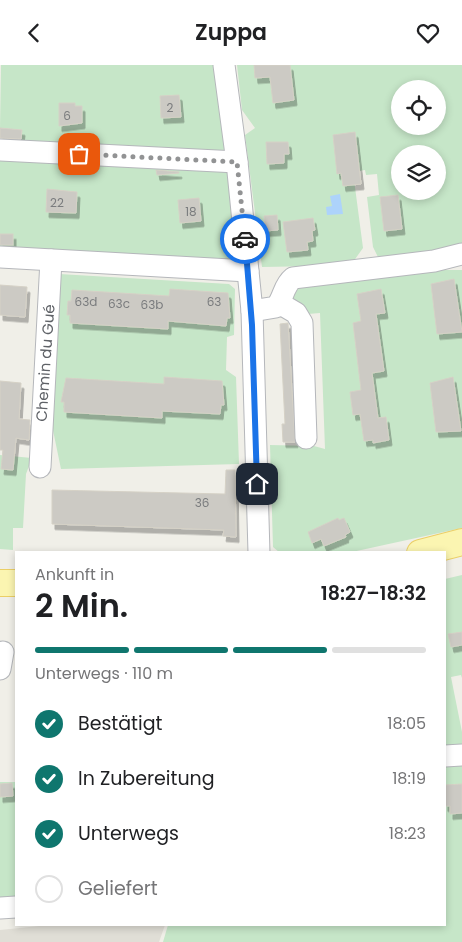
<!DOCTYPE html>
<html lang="de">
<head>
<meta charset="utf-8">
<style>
  body { margin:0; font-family:Poppins,sans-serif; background:#f6f6f6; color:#202124; height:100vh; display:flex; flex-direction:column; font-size:19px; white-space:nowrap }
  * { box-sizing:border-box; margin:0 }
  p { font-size:16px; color:#757577 }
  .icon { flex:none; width:28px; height:28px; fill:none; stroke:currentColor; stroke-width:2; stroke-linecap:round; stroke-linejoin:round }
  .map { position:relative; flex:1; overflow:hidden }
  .sheet { position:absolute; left:15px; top:486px; width:431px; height:375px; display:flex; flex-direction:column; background:#fff; border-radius:0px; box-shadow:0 2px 8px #0003 }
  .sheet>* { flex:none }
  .buttons { position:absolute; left:391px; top:15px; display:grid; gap:10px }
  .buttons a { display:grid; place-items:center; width:55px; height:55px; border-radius:50%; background:#fff; box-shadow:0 2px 8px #0003; font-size:25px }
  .pin { position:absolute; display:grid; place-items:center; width:42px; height:42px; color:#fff; margin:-21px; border-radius:10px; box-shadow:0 2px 8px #0006 }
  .courier { position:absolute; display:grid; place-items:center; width:50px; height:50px; margin:-25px; border:4px solid #1a73e8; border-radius:50%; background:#fff; color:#222; box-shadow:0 1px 6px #0007 }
  .headline em { font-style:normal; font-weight:600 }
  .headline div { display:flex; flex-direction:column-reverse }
  .headline { display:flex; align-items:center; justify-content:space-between; height:85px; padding:0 20px }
  h1 { font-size:32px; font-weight:600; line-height:38px }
  .bar { display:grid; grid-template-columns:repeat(4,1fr); gap:8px 5px; align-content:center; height:60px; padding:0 20px }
  .bar i { height:6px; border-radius:4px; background:#e0e0e0 }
  .bar .active { background:#0f766e }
  .bar p { grid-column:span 4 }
  ol { padding:0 20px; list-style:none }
  li { display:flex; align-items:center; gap:15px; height:55px }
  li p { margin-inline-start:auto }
  li .icon { padding:5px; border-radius:50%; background:#0f766e; color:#fff; stroke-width:4 }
  li:last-child { color:#757577 }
  li i { width:28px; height:28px; border:2px solid #e0e0e0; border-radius:50% }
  header { display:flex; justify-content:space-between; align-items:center; height:65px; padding:0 20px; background:#fff; font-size:22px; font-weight:600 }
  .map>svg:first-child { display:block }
  .education { fill:#e0ded6 }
  .green { fill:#c6e6c8; fill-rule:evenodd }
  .water { fill:#add3fb }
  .building { fill:#cccac4; stroke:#d5d1c6; filter:url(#shadow) }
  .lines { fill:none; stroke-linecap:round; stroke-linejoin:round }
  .minor-casing { stroke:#b5b7bb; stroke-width:23 }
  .major-casing { stroke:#ebcf66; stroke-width:28 }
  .minor { stroke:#fff; stroke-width:21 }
  .major { stroke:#fbf5b1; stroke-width:26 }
  .done { stroke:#929394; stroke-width:5; stroke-dasharray:0 9 }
  .route { stroke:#1a73e8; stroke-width:6 }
  .labels { text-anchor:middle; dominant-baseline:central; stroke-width:4.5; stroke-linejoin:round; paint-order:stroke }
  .number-label { font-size:12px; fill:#7a7c7e }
  .street-label { font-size:15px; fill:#5f6267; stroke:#fff }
</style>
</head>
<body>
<header><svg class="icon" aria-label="back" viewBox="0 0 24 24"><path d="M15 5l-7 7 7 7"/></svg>Zuppa<svg class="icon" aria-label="heart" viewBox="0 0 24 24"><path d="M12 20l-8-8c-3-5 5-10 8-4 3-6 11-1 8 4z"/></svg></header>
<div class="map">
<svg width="462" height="877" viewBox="0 0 462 877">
  <defs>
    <filter id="shadow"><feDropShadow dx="3" dy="5.5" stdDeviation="0" flood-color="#0004"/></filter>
  </defs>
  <rect width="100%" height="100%" fill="#f0efe8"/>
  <path class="education" d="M49 860H165L159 877H0V865Z"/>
  <g class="green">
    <path d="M1 0H214L226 91 21 81 22 65 0 63Z"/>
    <path d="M237 0H462V181L379 194 373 182 367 132 379 130 377 109 366 110 365 105 353 107 363 183 353 197 318 201 262 202 245 70 255 63 242 45ZM400 24H438V61H400ZM400 89H438V126H400Z"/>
    <path d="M0 88 227 100 237 191 234 196 0 185Z"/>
    <path d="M440 205H462V463L352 487H279L273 482 270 380 314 381 325 384 320 248 308 249 289 236 302 216Z"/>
    <path d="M59 209 229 219 235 224 234 270 227 272 226 305 236 312 239 399 61 404 49 346Z"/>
    <path d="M0 390 32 393 26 409 23 463H13V485L0 484Z"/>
    <path d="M462 510V613L461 610 451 612 462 667V681L445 686V514Z"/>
    <path d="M462 697V877H163L168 860H445V698Z"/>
    <path d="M0 717H16V834L0 835Z"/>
  </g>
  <path class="water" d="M340 129 343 149 327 150 326 142 332 141 330 131Z"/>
  <g class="building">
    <path d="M254 0H290L294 35 273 38 270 12 255 13Z"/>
    <path d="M179 30 181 52 161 53 160 31Z"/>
    <path d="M59 38H75V41H82V58L59 61Z"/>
    <path d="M0 63 22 65 21 74 0 73Z"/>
    <path d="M355 67 361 119 343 121 341 108 337 109 333 70Z"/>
    <path d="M266 77H288L289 89H284V98L267 99Z"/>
    <path d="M156 105 179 107V108L157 110Z"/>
    <path d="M47 124 77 127 76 148 46 147Z"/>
    <path d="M398 130 402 164 384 166 380 132Z"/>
    <path d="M199 133 201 156 180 158 178 135Z"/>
    <path d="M277 150 278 165 265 166 264 151Z"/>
    <path d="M313 153 315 165 312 166 313 176 307 177 308 185 287 187 283 157Z"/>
    <rect x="0" y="169" width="13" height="11"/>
    <path d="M454 214 462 267 437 269 431 219Z"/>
    <path d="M0 220 27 222 25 252 0 250Z"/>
    <path d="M170 224 228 228 230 253H227L226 261 168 256V264L70 258V250H67L68 236H71L72 225 169 231Z"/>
    <path d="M381 224 385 248 376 249 384 306 372 308 378 353 386 352 389 375 373 378V375L364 376 360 349 353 350 350 327 361 325 353 258 361 256 357 229Z"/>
    <path d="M288 258 295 377H283L282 359H285L280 259Z"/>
    <path d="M164 312 222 316 224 340H221L220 349 162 346V353L64 347V337H61L66 313 164 319Z"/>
    <path d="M453 312 461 366 436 367 430 318Z"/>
    <path d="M0 316 21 318 19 354 30 355 29 375 16 373 13 405 1 404 3 385H0Z"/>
    <path d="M226 405H235L236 472 223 471 224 465 52 459V425L225 429Z"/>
    <path d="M338 453 339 455 344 453 350 467 345 470 346 472 324 481 321 474 312 478 308 467Z"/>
    <path d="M462 567V580L451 582 448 569Z"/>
    <path d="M12 718 13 731 0 732V719Z"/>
    <path d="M462 719V748L450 749V741H445V720Z"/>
  </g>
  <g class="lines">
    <g class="minor-casing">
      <g id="minor">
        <path d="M224 0 237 97 252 246 259 488"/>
        <path d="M0 85 237 97"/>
        <path d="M0 192 248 206"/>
        <path d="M279 238 296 248 302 258 306 373"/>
        <path d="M252 246 276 242C284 233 283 221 293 213L434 196 462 189"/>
        <path d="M40 402 51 195"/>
        <path d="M0 604 3 587"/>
        <path d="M445 691 462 690"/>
        <path d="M0 843 16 842"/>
      </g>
    </g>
    <g class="major-casing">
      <g id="major">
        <path d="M420 488 462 477"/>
        <path d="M0 518H16"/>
      </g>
    </g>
    <use href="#minor" class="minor"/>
    <use href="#major" class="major"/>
  </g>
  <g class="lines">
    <path class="done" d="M79 89 237 97 245 174"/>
    <path class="route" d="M245 174 252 260 257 419"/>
  </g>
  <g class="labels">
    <g class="number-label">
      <text x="170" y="42">2</text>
      <text x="67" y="50">6</text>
      <text x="57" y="137">22</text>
      <text x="191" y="146">18</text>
      <text x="86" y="236">63d</text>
      <text x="214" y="236">63</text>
      <text x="119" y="238">63c</text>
      <text x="152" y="239">63b</text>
      <text x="202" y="437">36</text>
    </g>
    <g class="street-label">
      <text transform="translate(45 298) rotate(-86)">Chemin du Gué</text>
    </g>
  </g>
</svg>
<div class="buttons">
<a><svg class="icon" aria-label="locate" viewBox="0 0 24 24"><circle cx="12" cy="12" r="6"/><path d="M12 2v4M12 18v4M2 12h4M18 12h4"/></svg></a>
<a><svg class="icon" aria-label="layers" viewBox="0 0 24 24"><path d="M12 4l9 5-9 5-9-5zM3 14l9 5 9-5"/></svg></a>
</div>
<div class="pin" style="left:79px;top:89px;background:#ea580c"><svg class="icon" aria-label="bag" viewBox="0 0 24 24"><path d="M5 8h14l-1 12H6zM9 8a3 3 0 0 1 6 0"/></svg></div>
<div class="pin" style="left:257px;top:419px;background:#1f2937"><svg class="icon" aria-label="home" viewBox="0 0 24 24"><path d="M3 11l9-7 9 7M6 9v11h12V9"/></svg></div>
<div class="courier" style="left:245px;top:174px"><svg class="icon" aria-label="car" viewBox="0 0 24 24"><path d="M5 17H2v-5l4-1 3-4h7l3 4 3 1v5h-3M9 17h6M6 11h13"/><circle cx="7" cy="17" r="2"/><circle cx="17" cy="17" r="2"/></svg></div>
<section class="sheet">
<div class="headline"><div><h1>2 Min.</h1><p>Ankunft in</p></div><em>18:27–18:32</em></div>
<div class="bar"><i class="active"></i><i class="active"></i><i class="active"></i><i></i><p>Unterwegs · 110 m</p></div>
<ol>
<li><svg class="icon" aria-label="check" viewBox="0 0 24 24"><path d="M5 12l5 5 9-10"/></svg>Bestätigt<p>18:05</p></li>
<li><svg class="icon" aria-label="check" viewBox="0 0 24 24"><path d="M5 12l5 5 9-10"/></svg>In Zubereitung<p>18:19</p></li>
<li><svg class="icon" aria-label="check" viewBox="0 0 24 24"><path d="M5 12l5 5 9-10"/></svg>Unterwegs<p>18:23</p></li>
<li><i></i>Geliefert</li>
</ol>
</section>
</div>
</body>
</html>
